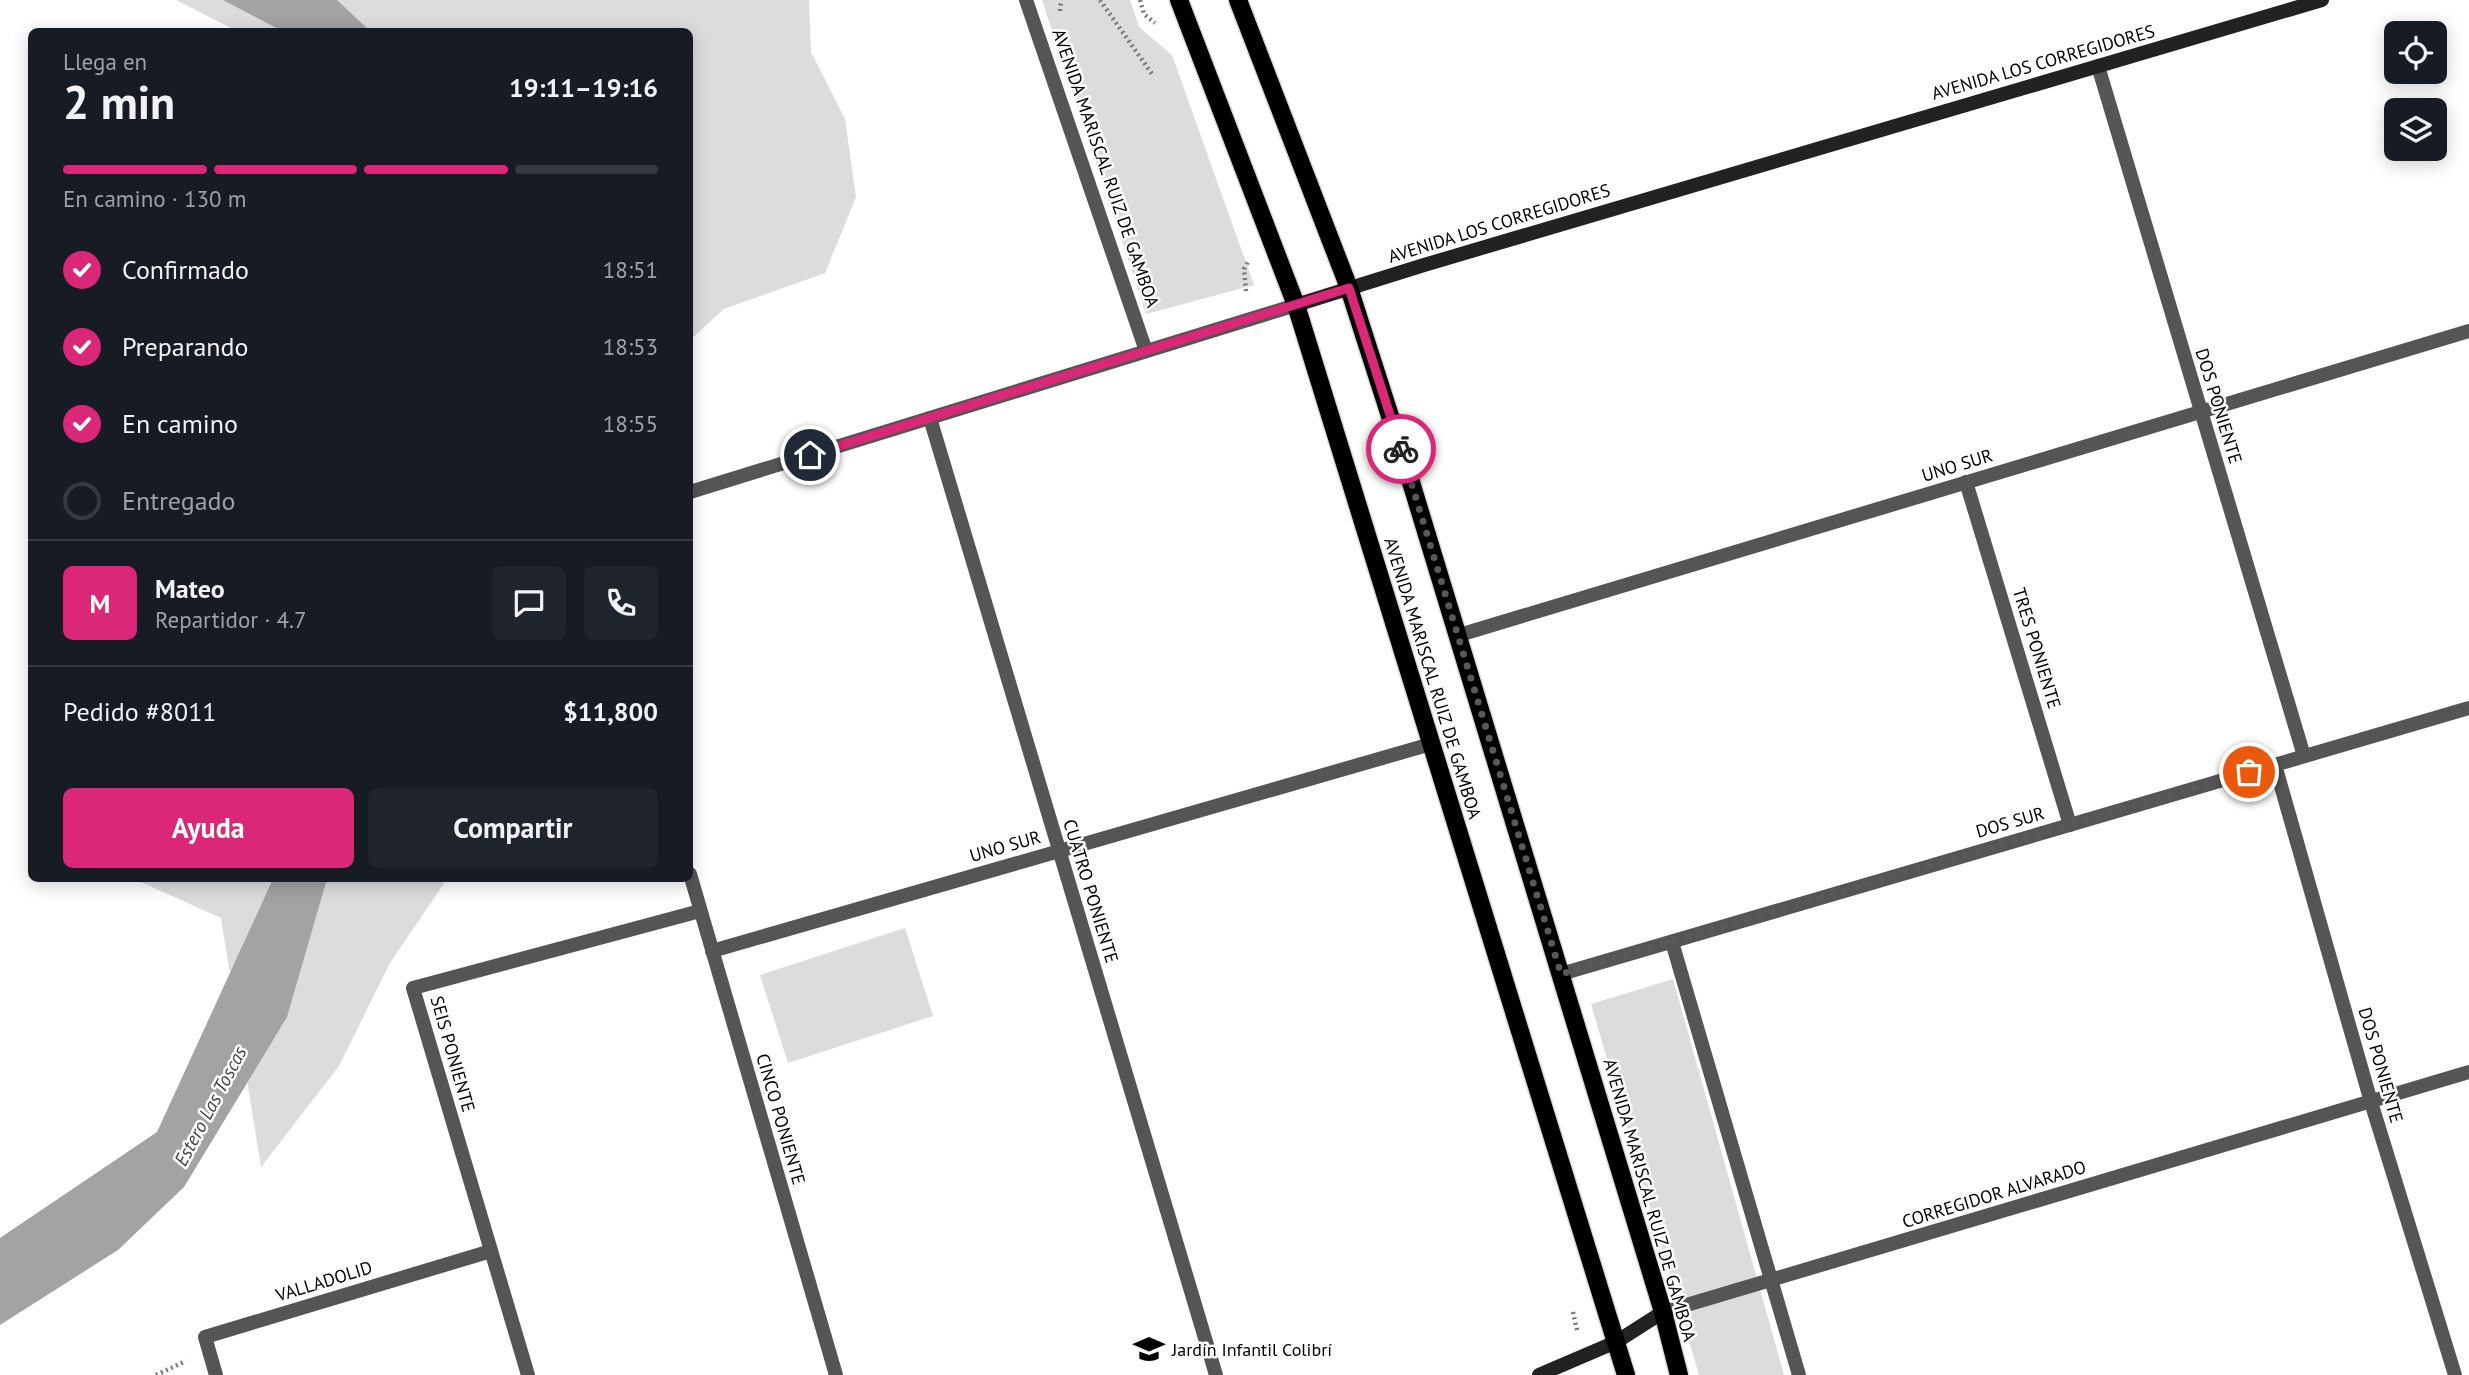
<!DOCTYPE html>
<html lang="es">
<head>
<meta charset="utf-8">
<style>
  body { margin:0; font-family:"PT Sans",sans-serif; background:#20242c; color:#f1f3f6; height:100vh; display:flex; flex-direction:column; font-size:26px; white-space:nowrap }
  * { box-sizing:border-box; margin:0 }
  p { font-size:23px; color:#9ea1a6 }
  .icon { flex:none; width:38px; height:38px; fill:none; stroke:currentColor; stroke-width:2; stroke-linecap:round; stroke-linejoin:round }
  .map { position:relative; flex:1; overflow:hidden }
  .panel { position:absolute; left:28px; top:28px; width:665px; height:854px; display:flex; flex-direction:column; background:#171b24; border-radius:10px; box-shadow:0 4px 18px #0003 }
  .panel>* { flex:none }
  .buttons { position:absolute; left:2384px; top:21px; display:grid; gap:14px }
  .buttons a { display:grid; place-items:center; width:63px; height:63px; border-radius:10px; background:#171b24; box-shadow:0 4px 18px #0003; font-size:35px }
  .pin { position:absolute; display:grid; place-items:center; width:60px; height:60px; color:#fff; margin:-30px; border:4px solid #fff; border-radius:50%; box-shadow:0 2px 7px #0007 }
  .courier { position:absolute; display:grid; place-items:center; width:70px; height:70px; margin:-35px; border:5px solid #db2777; border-radius:50%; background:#fff; color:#222; box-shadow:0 2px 9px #0007 }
  .head em { font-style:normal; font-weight:700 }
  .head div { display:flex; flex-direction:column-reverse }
  .head { display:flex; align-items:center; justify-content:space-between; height:119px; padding:0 35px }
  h1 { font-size:46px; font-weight:700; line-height:52px }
  .bar { display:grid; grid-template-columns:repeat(4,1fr); gap:10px 7px; align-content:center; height:84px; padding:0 35px }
  .bar i { height:9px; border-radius:5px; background:#363941 }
  .bar .active { background:#db2777 }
  .bar p { grid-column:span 4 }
  .line { display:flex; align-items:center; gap:18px; padding:0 35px; border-top:2px solid #363941 }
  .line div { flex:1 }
  .round { display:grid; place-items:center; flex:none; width:74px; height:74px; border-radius:10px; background:#20242c }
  ol { padding:0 35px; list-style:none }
  li { display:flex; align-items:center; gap:21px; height:77px }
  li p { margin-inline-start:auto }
  li .icon { padding:7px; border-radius:50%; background:#db2777; color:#fff; stroke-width:4 }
  li:last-child { color:#9ea1a6 }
  li i { width:38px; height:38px; border:4px solid #363941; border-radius:50% }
  .primary-button { display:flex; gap:14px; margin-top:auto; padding:14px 35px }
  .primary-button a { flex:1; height:80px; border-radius:10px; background:#db2777; color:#fff; font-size:28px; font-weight:700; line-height:80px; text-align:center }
  .primary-button a+a { background:#20242c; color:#f1f3f6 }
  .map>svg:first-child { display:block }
  .green { fill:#dcdcdc }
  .water { fill:#a3a3a3 }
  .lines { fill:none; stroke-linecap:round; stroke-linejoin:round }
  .primary-casing { stroke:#dbdbdb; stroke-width:21 }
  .path { stroke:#777; stroke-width:4.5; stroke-dasharray:2 3.5; stroke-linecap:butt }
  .street { stroke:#555; stroke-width:14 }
  .secondary { stroke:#222; stroke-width:14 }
  .primary { stroke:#000; stroke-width:18 }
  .done { stroke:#595959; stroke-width:7; stroke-dasharray:0 12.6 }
  .route { stroke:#db2777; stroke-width:9 }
  .labels { text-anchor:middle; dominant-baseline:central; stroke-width:5; stroke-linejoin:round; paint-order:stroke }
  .street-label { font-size:18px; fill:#000; stroke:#fff }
  .poi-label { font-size:18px; fill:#000; stroke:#fff; text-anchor:start }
  .water-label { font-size:19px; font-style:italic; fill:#444; stroke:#fff }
</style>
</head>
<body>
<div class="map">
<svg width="2469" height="1375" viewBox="0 0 2469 1375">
  <rect width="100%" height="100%" fill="#fff"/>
  <g class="green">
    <path d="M176 0H809L811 52 845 119 856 197 825 273 724 309 690 340V32L237 31Z"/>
    <path d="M1042 0H1130L1139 27 1172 55 1254 285 1146 314Z"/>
    <path d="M134 879H447L390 963 339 1066 261 1167 221 918Z"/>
    <path d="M905 928 933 1016 788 1063 760 975Z"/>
    <path d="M1673 979 1784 1375H1699L1591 1004Z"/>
  </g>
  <g class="water">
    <path d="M223 0H337L370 31H282Z"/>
    <path d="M273 879H327L287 1017 184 1187 118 1250 0 1325V1238L157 1132Z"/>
  </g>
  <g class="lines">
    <g class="primary-casing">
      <g id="primary">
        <path d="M1179 0 1296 305 1626 1375"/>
        <path d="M1238 0 1349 288 1407 469 1663 1312 1679 1375"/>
      </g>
    </g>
    <g class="path">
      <path d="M1100 0 1152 74"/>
      <path d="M1140 0 1144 14 1155 23"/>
      <path d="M1060 11 1061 0"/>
      <path d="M1246 291 1244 269 1249 260"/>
      <path d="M1573 1312 1577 1330"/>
      <path d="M156 1375 186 1361"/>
    </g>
    <g class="street">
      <path d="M1026 0 1146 351"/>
      <path d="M2098 66 2304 756"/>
      <path d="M930 418 1216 1375"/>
      <path d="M1966 482 2070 825"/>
      <path d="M690 492 1296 305"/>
      <path d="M1456 636 2469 331"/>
      <path d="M2275 765 2371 1102 2455 1375"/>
      <path d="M690 874 836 1375"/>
      <path d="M1672 942 1799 1375"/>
      <path d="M712 951 1431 744"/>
      <path d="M1561 974 2469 708"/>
      <path d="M1663 1312 2469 1072"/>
      <path d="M216 1375 205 1337 491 1251"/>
      <path d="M528 1375 413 988 700 911"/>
    </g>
    <g class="secondary">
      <path d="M1296 305 1424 265 2322 0"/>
      <path d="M1539 1375 1616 1342 1663 1312"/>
    </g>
    <use href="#primary" class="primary"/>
  </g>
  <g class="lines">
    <path class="done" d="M1401 449 1561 974 2249 772"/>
    <path class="route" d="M810 455 1349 288 1401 449"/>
  </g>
  <defs>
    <g id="school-bare" transform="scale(2.415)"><path d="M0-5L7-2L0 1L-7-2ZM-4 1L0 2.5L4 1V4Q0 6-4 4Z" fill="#000" stroke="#fff" stroke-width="2.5" paint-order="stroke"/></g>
  </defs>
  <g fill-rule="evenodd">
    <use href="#school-bare" x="1149" y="1349"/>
  </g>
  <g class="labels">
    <g class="street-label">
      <text transform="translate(2043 62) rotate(-16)">AVENIDA LOS CORREGIDORES</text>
      <text transform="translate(1106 168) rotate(71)">AVENIDA MARISCAL RUIZ DE GAMBOA</text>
      <text transform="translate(1499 223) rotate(-17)">AVENIDA LOS CORREGIDORES</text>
      <text transform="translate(2219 406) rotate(73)">DOS PONIENTE</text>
      <text transform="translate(1957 465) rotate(-17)">UNO SUR</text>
      <text transform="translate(2037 648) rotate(73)">TRES PONIENTE</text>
      <text transform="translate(1433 678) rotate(73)">AVENIDA MARISCAL RUIZ DE GAMBOA</text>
      <text transform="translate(2010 822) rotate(-16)">DOS SUR</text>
      <text transform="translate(1005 846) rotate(-16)">UNO SUR</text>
      <text transform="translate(1091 891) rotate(73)">CUATRO PONIENTE</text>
      <text transform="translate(453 1054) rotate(74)">SEIS PONIENTE</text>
      <text transform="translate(2381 1065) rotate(74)">DOS PONIENTE</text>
      <text transform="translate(781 1119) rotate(74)">CINCO PONIENTE</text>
      <text transform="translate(1994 1194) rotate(-17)">CORREGIDOR ALVARADO</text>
      <text transform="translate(1650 1200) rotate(74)">AVENIDA MARISCAL RUIZ DE GAMBOA</text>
      <text transform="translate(324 1281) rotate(-17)">VALLADOLID</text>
    </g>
    <g class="poi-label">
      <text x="1172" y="1349">Jardín Infantil Colibrí</text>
    </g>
    <g class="water-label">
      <text transform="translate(210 1106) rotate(-62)">Estero Las Toscas</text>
    </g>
  </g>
</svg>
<div class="buttons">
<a><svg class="icon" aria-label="locate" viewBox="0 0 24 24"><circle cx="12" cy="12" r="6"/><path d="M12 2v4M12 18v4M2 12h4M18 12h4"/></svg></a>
<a><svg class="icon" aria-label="layers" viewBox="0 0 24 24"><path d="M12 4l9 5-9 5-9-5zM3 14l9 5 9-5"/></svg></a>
</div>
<div class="pin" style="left:2249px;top:772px;background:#ea580c"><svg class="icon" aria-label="bag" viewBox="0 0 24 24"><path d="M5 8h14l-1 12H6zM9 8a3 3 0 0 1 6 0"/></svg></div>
<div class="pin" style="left:810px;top:455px;background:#1f2937"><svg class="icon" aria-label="home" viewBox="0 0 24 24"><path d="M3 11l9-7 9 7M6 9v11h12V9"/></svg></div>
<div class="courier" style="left:1401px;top:449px"><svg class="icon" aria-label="bike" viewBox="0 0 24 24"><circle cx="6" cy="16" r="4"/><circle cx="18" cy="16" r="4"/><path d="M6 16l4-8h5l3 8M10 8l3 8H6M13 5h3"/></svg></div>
<section class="panel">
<div class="head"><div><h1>2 min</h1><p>Llega en</p></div><em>19:11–19:16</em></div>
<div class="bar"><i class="active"></i><i class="active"></i><i class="active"></i><i></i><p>En camino · 130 m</p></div>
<ol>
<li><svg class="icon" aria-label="check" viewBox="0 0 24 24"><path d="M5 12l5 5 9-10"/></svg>Confirmado<p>18:51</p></li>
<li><svg class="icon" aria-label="check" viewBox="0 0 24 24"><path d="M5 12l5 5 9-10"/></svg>Preparando<p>18:53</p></li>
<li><svg class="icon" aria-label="check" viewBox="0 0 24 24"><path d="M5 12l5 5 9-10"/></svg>En camino<p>18:55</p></li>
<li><i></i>Entregado</li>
</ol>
<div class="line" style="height:126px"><b class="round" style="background:#db2777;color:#fff">M</b><div><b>Mateo</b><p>Repartidor · 4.7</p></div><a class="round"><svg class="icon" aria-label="chat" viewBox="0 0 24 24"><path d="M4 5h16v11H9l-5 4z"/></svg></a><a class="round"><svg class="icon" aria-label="phone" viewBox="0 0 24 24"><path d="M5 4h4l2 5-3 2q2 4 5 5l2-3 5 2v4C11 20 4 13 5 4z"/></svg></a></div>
<div class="line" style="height:91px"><div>Pedido #8011</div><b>$11,800</b></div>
<div class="primary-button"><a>Ayuda</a><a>Compartir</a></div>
</section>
</div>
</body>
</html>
